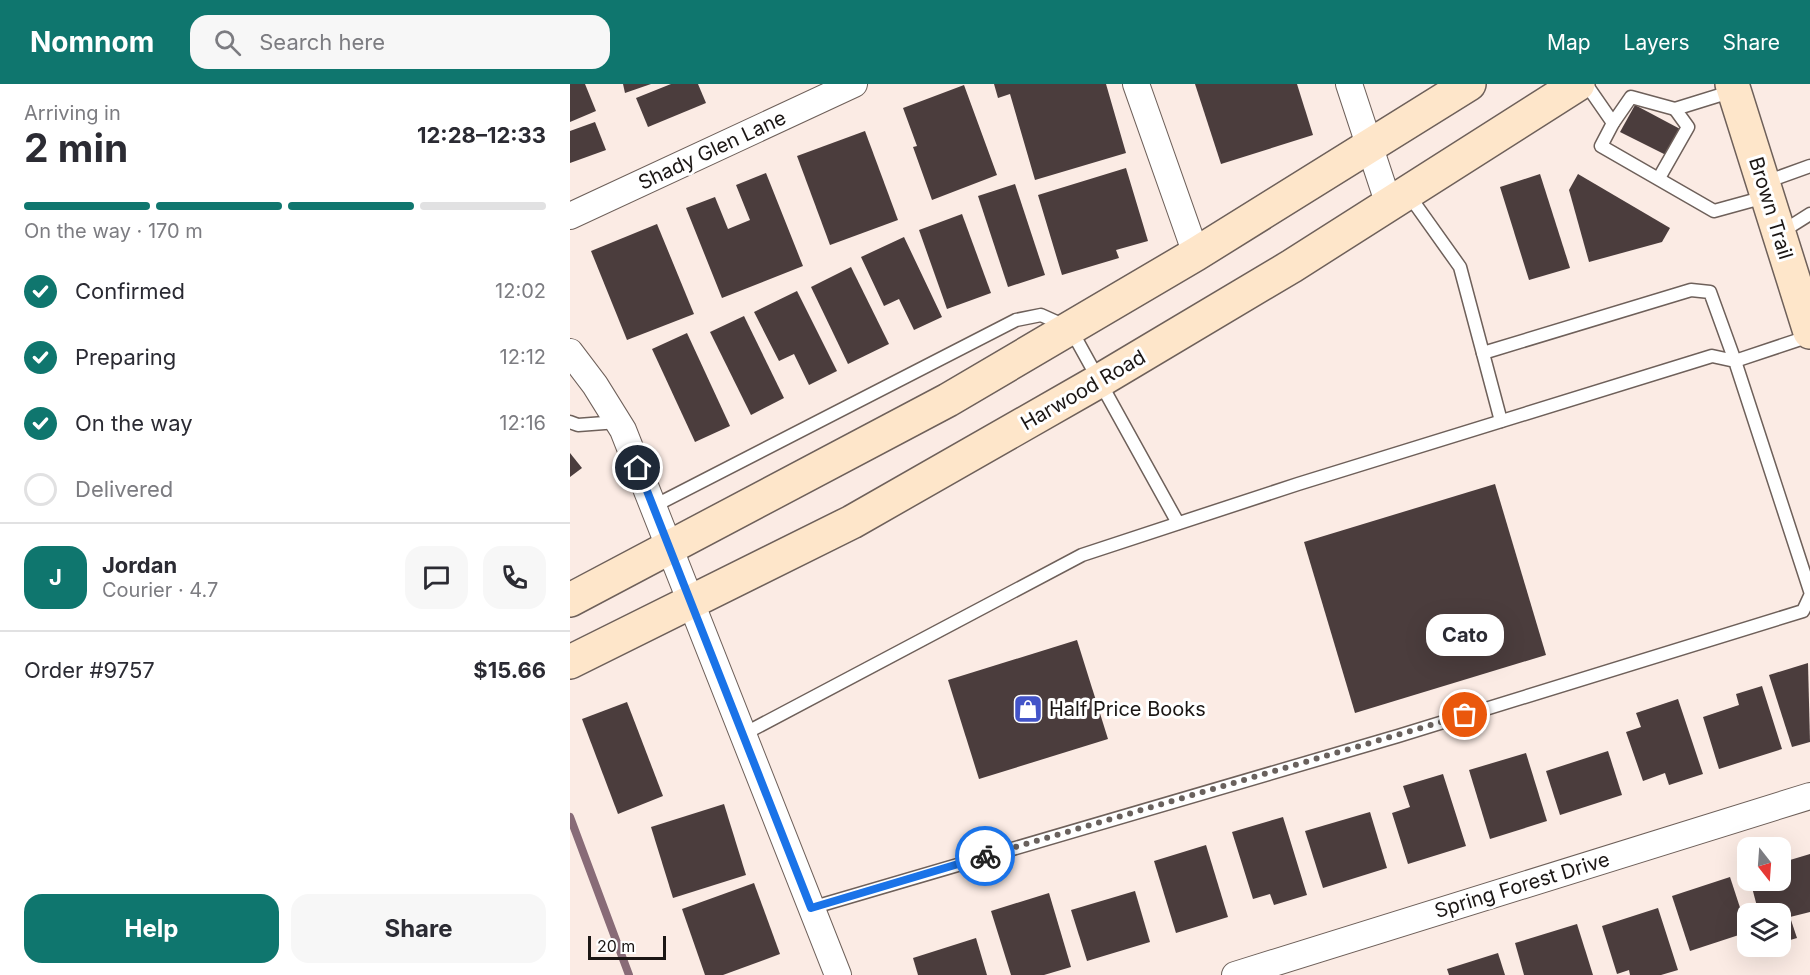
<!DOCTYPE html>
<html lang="en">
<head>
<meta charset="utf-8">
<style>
  body { margin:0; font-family:Inter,sans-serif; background:#f7f7f7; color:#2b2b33; height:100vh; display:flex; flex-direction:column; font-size:22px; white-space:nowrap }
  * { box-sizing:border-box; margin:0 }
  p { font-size:20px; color:#7c7c81 }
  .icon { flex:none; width:33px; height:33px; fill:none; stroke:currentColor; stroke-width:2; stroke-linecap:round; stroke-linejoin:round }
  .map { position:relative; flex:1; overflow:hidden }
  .drawer { display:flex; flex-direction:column; background:#fff; width:570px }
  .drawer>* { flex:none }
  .needle { width:39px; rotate:163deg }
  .fabs { position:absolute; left:1167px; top:753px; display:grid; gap:12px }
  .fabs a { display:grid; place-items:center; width:54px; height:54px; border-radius:12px; background:#fff; box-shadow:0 6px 24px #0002; font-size:30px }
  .scale { position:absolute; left:18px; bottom:15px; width:78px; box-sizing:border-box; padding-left:6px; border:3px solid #1b1614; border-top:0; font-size:16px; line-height:21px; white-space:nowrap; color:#1b1614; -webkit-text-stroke:4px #fff; paint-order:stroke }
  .pin { position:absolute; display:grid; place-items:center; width:51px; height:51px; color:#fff; margin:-26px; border:3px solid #fff; border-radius:50%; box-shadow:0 2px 6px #0007 }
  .courier { position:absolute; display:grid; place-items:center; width:60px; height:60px; margin:-30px; border:4px solid #1a73e8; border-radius:50%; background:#fff; color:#222; box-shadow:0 2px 8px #0007 }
  .bubble { position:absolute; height:42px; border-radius:18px; background:#fff; box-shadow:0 6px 24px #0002; font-size:20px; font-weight:700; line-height:42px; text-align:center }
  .head em { font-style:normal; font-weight:700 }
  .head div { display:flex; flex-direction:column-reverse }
  .head { display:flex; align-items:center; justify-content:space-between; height:102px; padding:0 24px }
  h1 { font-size:39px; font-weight:700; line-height:45px }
  .bar { display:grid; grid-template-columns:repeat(4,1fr); gap:9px 6px; align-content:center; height:72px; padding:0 24px }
  .bar i { height:8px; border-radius:4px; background:#e1e1e2 }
  .bar .active { background:#0f766e }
  .bar p { grid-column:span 4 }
  .line { display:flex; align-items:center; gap:15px; padding:0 24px; border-top:2px solid #e1e1e2 }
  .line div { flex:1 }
  .round { display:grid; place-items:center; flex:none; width:63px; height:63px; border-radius:18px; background:#f7f7f7 }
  ol { padding:0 24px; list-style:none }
  li { display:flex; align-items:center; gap:18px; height:66px }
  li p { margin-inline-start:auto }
  li .icon { padding:6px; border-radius:50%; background:#0f766e; color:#fff; stroke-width:4 }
  li:last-child { color:#7c7c81 }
  li i { width:33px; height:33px; border:3px solid #e1e1e2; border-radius:50% }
  .cta { display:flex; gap:12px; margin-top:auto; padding:12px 24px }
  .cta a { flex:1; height:69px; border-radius:18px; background:#0f766e; color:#fff; font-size:24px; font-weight:700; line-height:69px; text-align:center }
  .cta a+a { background:#f7f7f7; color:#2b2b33 }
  header { display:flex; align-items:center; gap:36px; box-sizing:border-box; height:84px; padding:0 30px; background:#0f766e; color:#fff }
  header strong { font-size:28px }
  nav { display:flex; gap:33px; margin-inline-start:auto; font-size:21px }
  .search { width:420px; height:54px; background:#f7f7f7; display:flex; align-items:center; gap:15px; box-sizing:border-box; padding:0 21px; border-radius:18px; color:#7c7c81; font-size:22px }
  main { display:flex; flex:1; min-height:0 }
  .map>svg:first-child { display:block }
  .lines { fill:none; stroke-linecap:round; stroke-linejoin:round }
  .stream { stroke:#886b77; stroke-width:8 }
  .building { fill:#4b3d3d }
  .lane-casing { stroke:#6e605a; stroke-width:15 }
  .street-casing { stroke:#6e605a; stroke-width:28 }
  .secondary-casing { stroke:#6e605a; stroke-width:36 }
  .lane { stroke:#fff; stroke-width:12 }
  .street { stroke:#fff; stroke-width:26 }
  .secondary { stroke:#fee6ca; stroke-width:33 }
  .done { stroke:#69615d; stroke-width:6; stroke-dasharray:0 10.8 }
  .route { stroke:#1a73e8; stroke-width:8 }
  .labels { text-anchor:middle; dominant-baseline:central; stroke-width:6; stroke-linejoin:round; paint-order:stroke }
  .street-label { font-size:20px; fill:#1b1614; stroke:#fff }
  .poi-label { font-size:20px; fill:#1b1614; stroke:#fff; text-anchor:start }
</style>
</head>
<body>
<header>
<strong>Nomnom</strong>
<div class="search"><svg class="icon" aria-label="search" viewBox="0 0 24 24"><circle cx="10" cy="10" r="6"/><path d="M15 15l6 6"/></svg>Search here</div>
<nav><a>Map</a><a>Layers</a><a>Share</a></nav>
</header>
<main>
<section class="drawer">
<div class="head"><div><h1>2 min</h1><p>Arriving in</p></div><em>12:28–12:33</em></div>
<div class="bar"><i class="active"></i><i class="active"></i><i class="active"></i><i></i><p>On the way · 170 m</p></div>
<ol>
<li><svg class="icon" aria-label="check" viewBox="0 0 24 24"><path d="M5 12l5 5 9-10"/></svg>Confirmed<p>12:02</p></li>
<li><svg class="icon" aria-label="check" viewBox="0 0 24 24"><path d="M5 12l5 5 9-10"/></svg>Preparing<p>12:12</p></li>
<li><svg class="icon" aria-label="check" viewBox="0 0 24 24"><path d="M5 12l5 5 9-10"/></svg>On the way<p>12:16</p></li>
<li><i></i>Delivered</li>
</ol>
<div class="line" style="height:108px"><b class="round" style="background:#0f766e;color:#fff">J</b><div><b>Jordan</b><p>Courier · 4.7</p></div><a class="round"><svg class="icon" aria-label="chat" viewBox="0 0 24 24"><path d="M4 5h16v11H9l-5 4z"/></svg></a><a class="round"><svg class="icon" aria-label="phone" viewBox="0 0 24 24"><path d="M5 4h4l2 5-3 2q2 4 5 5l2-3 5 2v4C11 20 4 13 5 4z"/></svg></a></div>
<div class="line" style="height:78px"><div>Order #9757</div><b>$15.66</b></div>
<div class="cta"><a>Help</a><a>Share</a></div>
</section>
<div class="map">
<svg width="1240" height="891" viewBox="0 0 1240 891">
  <rect width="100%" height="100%" fill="#fbebe4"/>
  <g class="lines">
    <path class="stream" d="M0 733 59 891"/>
  </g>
  <g class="building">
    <path d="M0 0H15L26 27 0 38Z"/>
    <path d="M53 0H81L55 9Z"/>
    <path d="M101 0H128L136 19 78 43 66 14Z"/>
    <path d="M424 0H536L556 69 465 96 440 10 428 14Z"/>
    <path d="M625 0H727L743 51 651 80Z"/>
    <path d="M394 1 427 91 362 116 343 63 347 62 333 24Z"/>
    <path d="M1065 21 1112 46 1098 72 1050 48Z"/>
    <path d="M25 38 36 66 0 79V47Z"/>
    <path d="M295 47 328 136 260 161 227 72Z"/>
    <path d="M556 84 578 157 546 166 549 174 492 191 468 111Z"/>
    <path d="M196 89 233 182 152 214 116 124 145 113 158 145 180 136 166 101Z"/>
    <path d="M970 90 1000 184 959 196 930 103Z"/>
    <path d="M1008 90 1100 144 1092 158 1019 178 999 106Z"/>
    <path d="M445 100 475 191 438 203 408 112Z"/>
    <path d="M392 130 421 209 377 225 349 146Z"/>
    <path d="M87 140 124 230 57 256 21 167Z"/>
    <path d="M334 153 372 233 344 246 329 215 314 222 291 173Z"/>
    <path d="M281 183 319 260 278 280 241 203Z"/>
    <path d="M227 207 267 287 239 301 224 270 209 277 184 228Z"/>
    <path d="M174 232 214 314 181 331 140 248Z"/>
    <path d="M117 249 160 342 125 358 82 265Z"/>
    <path d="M0 369 12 384 0 393Z"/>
    <path d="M925 400 976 571 785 629 734 458Z"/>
    <path d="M507 556 538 655 409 695 378 596Z"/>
    <path d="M1238 579 1240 658 1222 663 1199 591Z"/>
    <path d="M1192 602 1212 665 1149 685 1133 633 1169 621 1166 610Z"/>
    <path d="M1108 615 1133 690 1099 701 1095 689 1073 697 1056 648 1071 643 1066 629Z"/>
    <path d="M57 618 93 712 48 730 12 635Z"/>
    <path d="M1038 667 1052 711 990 731 976 687Z"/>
    <path d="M956 669 977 737 920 755 899 686Z"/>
    <path d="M873 690 896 762 838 780 822 729 840 723 833 702Z"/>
    <path d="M154 720 176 791 103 814 81 743Z"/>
    <path d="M800 728 817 784 753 804 735 747Z"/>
    <path d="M713 733 737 811 704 821 700 810 683 815 662 748Z"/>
    <path d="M636 761 658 833 606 849 584 777Z"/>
    <path d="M1240 770V828L1220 833 1227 854 1210 859V830H1189L1180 796H1210V779Z"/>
    <path d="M1160 793 1178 848 1120 867 1102 812Z"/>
    <path d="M184 799 210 870 153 891H135L112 825Z"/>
    <path d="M565 807 580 858 517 877 501 826Z"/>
    <path d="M479 809 501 883 474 891H441L421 827Z"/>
    <path d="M1088 824 1108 886 1091 891H1060L1059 886 1047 890 1032 842Z"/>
    <path d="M1007 840 1023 891H954L945 859Z"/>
    <path d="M406 854 417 891H348L343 874Z"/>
    <path d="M928 869 935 891H879L877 885Z"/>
  </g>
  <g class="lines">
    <g class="lane-casing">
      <g id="lane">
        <path d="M1016 0 1043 39 1031 62 1144 127 1195 113"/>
        <path d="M1043 39 1061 13 1105 25"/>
        <path d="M1089 94 1118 43 1105 25 1163 7"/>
        <path d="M1193 99 1240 82"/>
        <path d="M838 110 890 183 931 337"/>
        <path d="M1210 149 1240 130"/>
        <path d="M913 269 1121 206 1140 208 1165 277 1240 252"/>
        <path d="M0 338 8 341 48 338"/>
        <path d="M84 422 446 236 471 231 500 244 608 439"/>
        <path d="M172 651 512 471 728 400 1142 272 1165 277 1240 507"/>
        <path d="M241 824 828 652 1233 527 1240 512"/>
      </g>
    </g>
    <g class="street-casing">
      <g id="street">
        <path d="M566 0 626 170"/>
        <path d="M779 0 819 121"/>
        <path d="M0 132 284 0"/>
        <path d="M0 268 25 301 53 346 268 891"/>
        <path d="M665 891 1240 712"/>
      </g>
    </g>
    <g class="secondary-casing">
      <g id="secondary">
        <path d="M1162 0 1240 248"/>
        <path d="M0 516 378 316 626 170 899 0"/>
        <path d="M0 578 282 438 529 297 722 182 1008 0"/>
      </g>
    </g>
    <use href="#lane" class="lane"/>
    <use href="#street" class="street"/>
    <use href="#secondary" class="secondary"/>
  </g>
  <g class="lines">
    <path class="done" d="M415 772 895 631"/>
    <path class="route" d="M68 384 241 824 415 772"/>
  </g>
  <defs>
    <g id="shop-square" transform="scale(1.5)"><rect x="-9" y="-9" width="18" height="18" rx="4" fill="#4354c8" stroke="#fff"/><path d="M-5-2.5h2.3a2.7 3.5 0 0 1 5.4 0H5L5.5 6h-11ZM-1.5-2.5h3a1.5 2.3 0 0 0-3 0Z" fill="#fff"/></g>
  </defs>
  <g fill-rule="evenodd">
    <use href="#shop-square" x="458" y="625"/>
  </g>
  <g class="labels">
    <g class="street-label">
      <text transform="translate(142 66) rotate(-25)">Shady Glen Lane</text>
      <text transform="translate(1201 124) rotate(73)">Brown Trail</text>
      <text transform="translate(513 306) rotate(-30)">Harwood Road</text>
      <text transform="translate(952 801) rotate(-17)">Spring Forest Drive</text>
    </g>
    <g class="poi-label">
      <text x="479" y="625">Half Price Books</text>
    </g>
  </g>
</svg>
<div class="fabs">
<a><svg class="needle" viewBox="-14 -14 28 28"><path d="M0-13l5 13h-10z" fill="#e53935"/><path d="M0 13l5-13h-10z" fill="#7c7c81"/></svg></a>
<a><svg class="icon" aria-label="layers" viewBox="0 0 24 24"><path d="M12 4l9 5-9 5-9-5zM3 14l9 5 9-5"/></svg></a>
</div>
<div class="scale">20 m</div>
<div class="pin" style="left:895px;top:631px;background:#ea580c"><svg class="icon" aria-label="bag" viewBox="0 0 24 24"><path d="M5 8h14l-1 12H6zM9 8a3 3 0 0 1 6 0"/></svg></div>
<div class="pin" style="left:68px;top:384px;background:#1f2937"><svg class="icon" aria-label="home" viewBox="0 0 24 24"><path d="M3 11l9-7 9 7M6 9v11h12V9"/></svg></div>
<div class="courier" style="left:415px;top:772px"><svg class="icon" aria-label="bike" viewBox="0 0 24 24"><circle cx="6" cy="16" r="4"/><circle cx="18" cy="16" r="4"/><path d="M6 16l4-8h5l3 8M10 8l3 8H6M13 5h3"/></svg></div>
<div class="bubble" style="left:856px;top:530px;width:78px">Cato</div>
</div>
</main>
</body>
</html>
